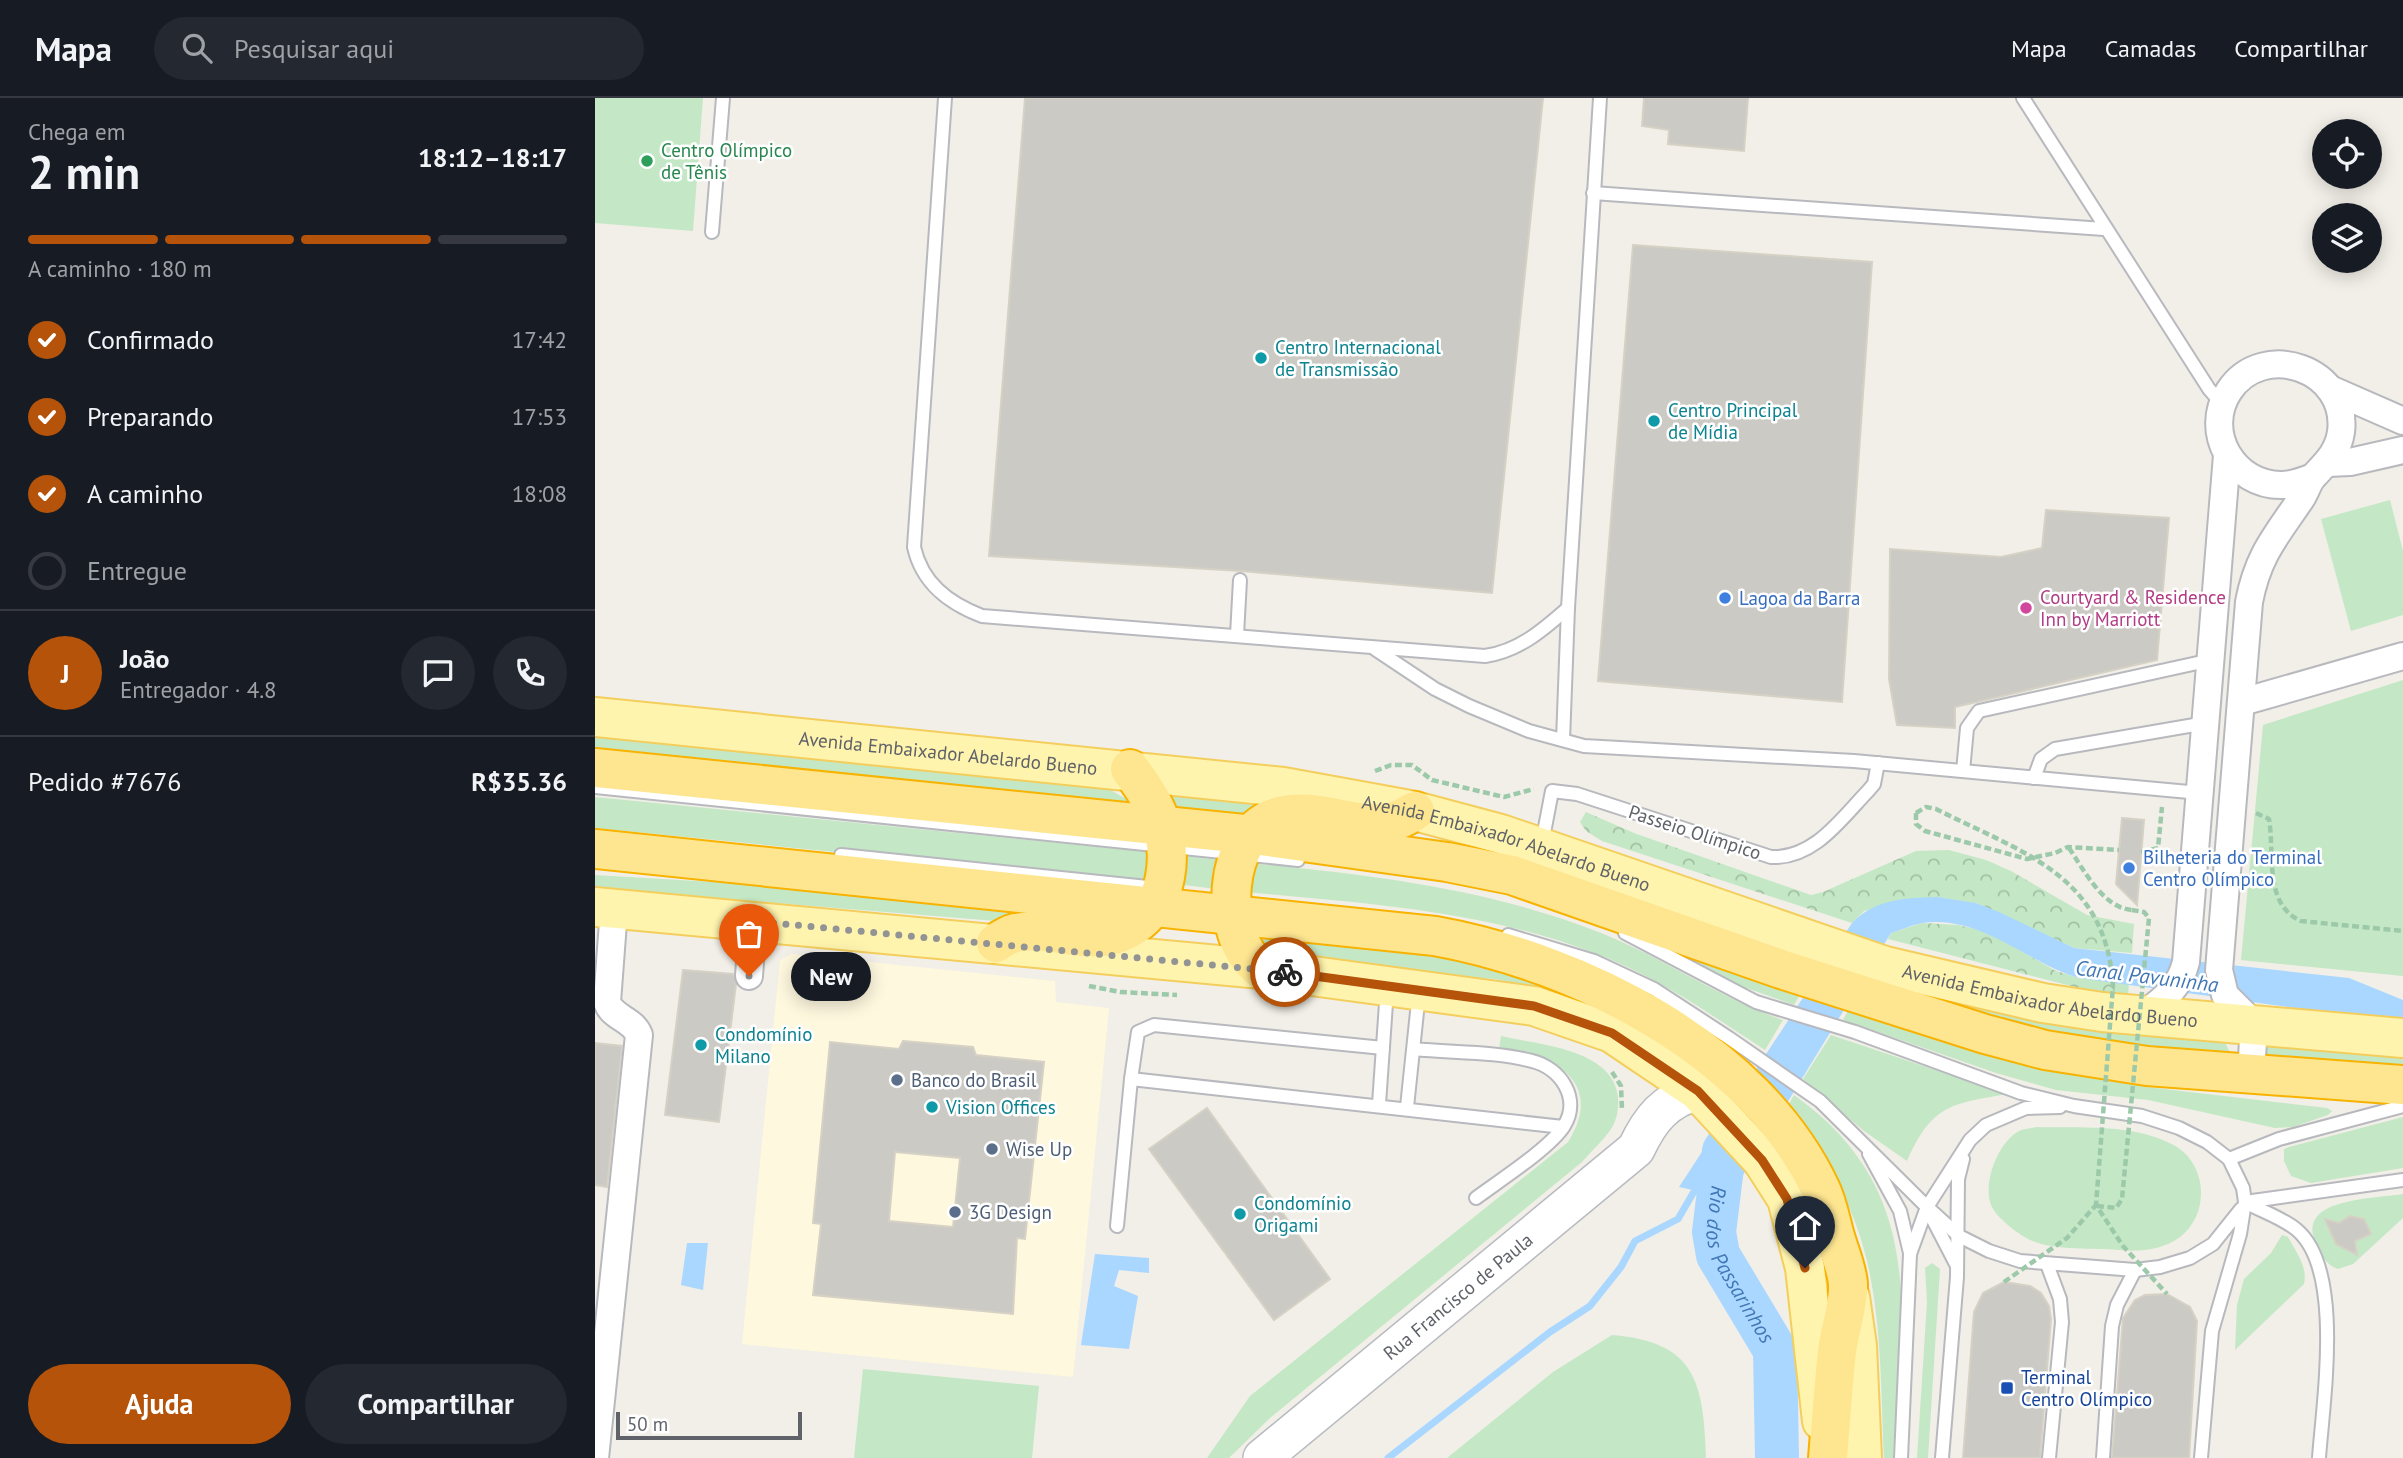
<!DOCTYPE html>
<html lang="pt">
<head>
<meta charset="utf-8">
<style>
  body { margin:0; font-family:"PT Sans",sans-serif; background:#242831; color:#f1f3f6; height:100vh; display:flex; flex-direction:column; font-size:26px; white-space:nowrap }
  * { box-sizing:border-box; margin:0 }
  p { font-size:23px; color:#9ea1a6 }
  .icon { flex:none; width:38px; height:38px; fill:none; stroke:currentColor; stroke-width:2; stroke-linecap:round; stroke-linejoin:round }
  .map { position:relative; flex:1; overflow:hidden }
  .sheet { display:flex; flex-direction:column; background:#171b24; width:595px }
  .sheet>* { flex:none }
  .fabs { position:absolute; left:1717px; top:21px; display:grid; gap:14px }
  .fabs a { display:grid; place-items:center; width:70px; height:70px; border-radius:50%; background:#171b24; box-shadow:0 4px 18px #0003; font-size:35px }
  .scale { position:absolute; left:21px; bottom:18px; width:186px; box-sizing:border-box; padding-left:7px; border:4px solid #5f6268; border-top:0; font-size:19px; line-height:24px; white-space:nowrap; color:#5f6268; -webkit-text-stroke:5px #fff; paint-order:stroke }
  .pin { position:absolute; display:grid; place-items:center; width:60px; height:60px; color:#fff; margin:-72px -30px; border-radius:50% 50% 50% 0; rotate:-45deg; box-shadow:0 0 7px #0007 }
  .pin .icon { rotate:45deg }
  .courier { position:absolute; display:grid; place-items:center; width:70px; height:70px; margin:-35px; border:5px solid #b45309; border-radius:50%; background:#fff; color:#222; box-shadow:0 2px 9px #0007 }
  .bubble { position:absolute; height:49px; border-radius:24px; background:#171b24; box-shadow:0 4px 18px #0003; font-size:23px; font-weight:800; line-height:49px; text-align:center }
  .overview em { font-style:normal; font-weight:800 }
  .overview div { display:flex; flex-direction:column-reverse }
  .overview { display:flex; align-items:center; justify-content:space-between; height:119px; padding:0 28px }
  h1 { font-size:46px; font-weight:800; line-height:52px }
  .bar { display:grid; grid-template-columns:repeat(4,1fr); gap:10px 7px; align-content:center; height:84px; padding:0 28px }
  .bar i { height:9px; border-radius:5px; background:#363941 }
  .bar .on { background:#b45309 }
  .bar p { grid-column:span 4 }
  .line { display:flex; align-items:center; gap:18px; padding:0 28px; border-top:2px solid #363941 }
  .line div { flex:1 }
  .round { display:grid; place-items:center; flex:none; width:74px; height:74px; border-radius:37px; background:#242831 }
  ol { padding:0 28px; list-style:none }
  li { display:flex; align-items:center; gap:21px; height:77px }
  li p { margin-inline-start:auto }
  li .icon { padding:7px; border-radius:50%; background:#b45309; color:#fff; stroke-width:4 }
  li:last-child { color:#9ea1a6 }
  li i { width:38px; height:38px; border:4px solid #363941; border-radius:50% }
  .primary-button { display:flex; gap:14px; margin-top:auto; padding:14px 28px }
  .primary-button a { flex:1; height:80px; border-radius:42px; background:#b45309; color:#fff; font-size:28px; font-weight:800; line-height:80px; text-align:center }
  .primary-button a+a { background:#242831; color:#f1f3f6 }
  header { display:flex; align-items:center; gap:42px; box-sizing:border-box; height:98px; padding:0 35px; background:#171b24; border-bottom:2px solid #363941 }
  header strong { font-size:33px }
  nav { display:flex; gap:38px; margin-inline-start:auto; font-size:24px }
  .search { width:490px; height:63px; background:#242831; display:flex; align-items:center; gap:18px; box-sizing:border-box; padding:0 24px; border-radius:38px; color:#9ea1a6; font-size:26px }
  main { display:flex; flex:1; min-height:0 }
  .map>svg:first-child { display:block }
  .commercial { fill:#fef8df }
  .green { fill:#c4e8c5 }
  .forest { fill:url(#forest-crowns) }
  .water { fill:#a9d7ff }
  .lines { fill:none; stroke-linecap:round; stroke-linejoin:round }
  .stream { stroke:#a9d7ff; stroke-width:7 }
  .river { stroke:#a9d7ff; stroke-width:44 }
  .building { fill:#cccac4; stroke:#d6d1c5; stroke-width:2; fill-rule:evenodd }
  .lane-casing { stroke:#b8b9be; stroke-width:16 }
  .street-casing { stroke:#b8b9be; stroke-width:30 }
  .secondary-casing { stroke:#b8bbc1; stroke-width:40 }
  .primary-casing { stroke:#f4ce5d; stroke-width:42 }
  .highway-casing { stroke:#f8b200; stroke-width:42 }
  .path { stroke:#9dc9ab; stroke-width:4.5; stroke-dasharray:7 3.5; stroke-linecap:butt }
  .lane { stroke:#fff; stroke-width:12 }
  .street { stroke:#fff; stroke-width:26 }
  .secondary { stroke:#fff; stroke-width:37 }
  .primary { stroke:#fff4ae; stroke-width:38 }
  .highway { stroke:#fee691; stroke-width:38 }
  .path-bridge { stroke:#9dc9ab; stroke-width:4.5; stroke-dasharray:7 3.5; stroke-linecap:butt }
  .done { stroke:#929394; stroke-width:7; stroke-dasharray:0 12.6 }
  .route { stroke:#b45309; stroke-width:9 }
  .leisure-dot { fill:#2e9e5b; stroke:#fff; stroke-width:2.5 }
  .culture-dot { fill:#0f9aa8; stroke:#fff; stroke-width:2.5 }
  .shop-dot { fill:#3f7fe0; stroke:#fff; stroke-width:2.5 }
  .hotel-dot { fill:#d1479c; stroke:#fff; stroke-width:2.5 }
  .service-dot { fill:#5c6f8a; stroke:#fff; stroke-width:2.5 }
  .transit-dot { fill:#1a4fb4; stroke:#fff; stroke-width:2.5 }
  .labels { text-anchor:middle; dominant-baseline:central; stroke-width:5; stroke-linejoin:round; paint-order:stroke }
  .leisure-label { font-size:19px; fill:#27864d; stroke:#fff; text-anchor:start }
  .culture-label { font-size:19px; fill:#0d838f; stroke:#fff; text-anchor:start }
  .hotel-label { font-size:19px; fill:#b23c85; stroke:#fff; text-anchor:start }
  .shop-label { font-size:19px; fill:#366cbe; stroke:#fff; text-anchor:start }
  .street-label { font-size:19px; fill:#5f6268; stroke:#fff }
  .service-label { font-size:19px; fill:#4e5e75; stroke:#fff; text-anchor:start }
  .transit-label { font-size:19px; fill:#164399; stroke:#fff; text-anchor:start }
  .water-label { font-size:21px; font-style:italic; fill:#4277b5; stroke:#fff }
</style>
</head>
<body>
<header>
<strong>Mapa</strong>
<div class="search"><svg class="icon" aria-label="search" viewBox="0 0 24 24"><circle cx="10" cy="10" r="6"/><path d="M15 15l6 6"/></svg>Pesquisar aqui</div>
<nav><a>Mapa</a><a>Camadas</a><a>Compartilhar</a></nav>
</header>
<main>
<section class="sheet">
<div class="overview"><div><h1>2 min</h1><p>Chega em</p></div><em>18:12–18:17</em></div>
<div class="bar"><i class="on"></i><i class="on"></i><i class="on"></i><i></i><p>A caminho · 180 m</p></div>
<ol>
<li><svg class="icon" aria-label="check" viewBox="0 0 24 24"><path d="M5 12l5 5 9-10"/></svg>Confirmado<p>17:42</p></li>
<li><svg class="icon" aria-label="check" viewBox="0 0 24 24"><path d="M5 12l5 5 9-10"/></svg>Preparando<p>17:53</p></li>
<li><svg class="icon" aria-label="check" viewBox="0 0 24 24"><path d="M5 12l5 5 9-10"/></svg>A caminho<p>18:08</p></li>
<li><i></i>Entregue</li>
</ol>
<div class="line" style="height:126px"><b class="round" style="background:#b45309;color:#fff">J</b><div><b>João</b><p>Entregador · 4.8</p></div><a class="round"><svg class="icon" aria-label="chat" viewBox="0 0 24 24"><path d="M4 5h16v11H9l-5 4z"/></svg></a><a class="round"><svg class="icon" aria-label="phone" viewBox="0 0 24 24"><path d="M5 4h4l2 5-3 2q2 4 5 5l2-3 5 2v4C11 20 4 13 5 4z"/></svg></a></div>
<div class="line" style="height:91px"><div>Pedido #7676</div><b>R$35.36</b></div>
<div class="primary-button"><a>Ajuda</a><a>Compartilhar</a></div>
</section>
<div class="map">
<svg width="1808" height="1360" viewBox="0 0 1808 1360">
  <defs>
    <pattern id="forest-crowns" width="20" height="18" patternUnits="userSpaceOnUse" patternTransform="scale(1.75)"><rect width="20" height="18" fill="#c4e8c5"/><path d="M2 6a3 3 0 1 1 6 0M12 15a3 3 0 1 1 6 0" fill="none" stroke="#a2bfa4"/></pattern>
  </defs>
  <rect width="100%" height="100%" fill="#f1efe7"/>
  <path class="commercial" d="M197 856 460 883 461 904 514 910 478 1279 147 1246 185 862Z"/>
  <g class="green">
    <path d="M0 0H108L98 133 0 125Z"/>
    <path d="M1795 402 1808 453V517L1756 533 1726 421Z"/>
    <path d="M1808 582V878L1646 862 1668 627Z"/>
    <path d="M0 638 512 690 540 706 0 660Z"/>
    <path d="M580 695 657 706 662 709 651 722 584 715 575 697Z"/>
    <path d="M0 699 555 754 551 785 0 730Z"/>
    <path d="M592 758 624 762 621 791 589 787Z"/>
    <path d="M654 765C775 777 892 790 1006 835 1069 860 1124 900 1188 922L1170 952C1134 929 1099 904 1062 884 936 815 790 807 651 794Z"/>
    <path d="M0 777 171 787 514 820 487 830 104 799 0 798Z"/>
    <path d="M666 839 879 857 1052 925 950 891 899 881 708 867 677 856 664 841Z"/>
    <path d="M1090 858 1208 891 1199 907 1135 884Z"/>
    <path d="M1276 881 1630 944 1636 957 1554 952 1404 924Z"/>
    <path d="M1255 909 1463 973 1552 989 1732 1010 1737 1013 1733 1017 1698 1029 1680 1030 1553 1002 1461 992 1401 975 1248 922Z"/>
    <path d="M1236 937 1412 996C1355 1006 1337 1007 1312 1063L1269 1033 1208 981Z"/>
    <path d="M906 938C944 947 1018 951 1023 999 1024 1010 1022 1022 1016 1031 1008 1043 996 1053 987 1064L675 1320 634 1360H612L655 1298 973 1044C1011 984 958 955 904 951Z"/>
    <path d="M1665 947 1808 958V974L1670 962Z"/>
    <path d="M1199 997C1333 1092 1308 1217 1298 1360H1289C1286 1296 1287 1226 1272 1163 1259 1107 1227 1051 1194 1006Z"/>
    <path d="M1808 1019V1070L1716 1085 1696 1078 1689 1063V1051L1694 1049Z"/>
    <path d="M1442 1029C1486 1030 1543 1025 1582 1049 1613 1069 1614 1117 1585 1139 1568 1152 1544 1154 1524 1152 1497 1150 1459 1153 1435 1142 1423 1136 1405 1122 1398 1111 1385 1089 1403 1042 1426 1032 1431 1031 1437 1030 1442 1029Z"/>
    <path d="M1808 1096V1120L1758 1166 1743 1171C1731 1167 1727 1158 1722 1147 1698 1100 1778 1101 1808 1096Z"/>
    <path d="M1687 1137 1693 1139C1701 1154 1713 1169 1709 1186L1640 1252 1642 1207 1649 1181 1676 1155Z"/>
    <path d="M1337 1165 1345 1171 1333 1360H1322L1332 1204 1330 1170Z"/>
    <path d="M1017 1237C1102 1244 1108 1285 1111 1360H852L958 1274Z"/>
    <path d="M268 1271 444 1288 437 1360H259Z"/>
  </g>
  <g class="forest">
    <path d="M991 714 1039 735 1216 797 1228 794 1321 753 1354 752 1391 762 1416 773 1492 817 1539 826 1537 855 1479 850 1384 806 1342 799 1269 813 1257 825 1007 743 991 733 985 724Z"/>
    <path d="M1327 825 1363 827 1393 834 1461 873 1484 880 1534 885 1533 898 1484 890 1293 841 1296 835Z"/>
  </g>
  <g class="water">
    <path d="M1342 799 1381 805 1404 814 1479 850 1754 880 1808 902V925L1484 880C1430 864 1387 817 1327 825 1317 827 1306 832 1296 835L1134 1100 1084 1089 1257 825C1280 801 1310 800 1342 799Z"/>
    <path d="M92 1145H113L108 1192 86 1187Z"/>
    <path d="M500 1156 554 1160V1175L524 1172 519 1188 543 1198 534 1251 486 1247Z"/>
  </g>
  <g class="lines">
    <path class="stream" d="M793 1360 955 1234 995 1208 1026 1169 1040 1143 1083 1121 1104 1085"/>
    <path class="river" id="s1" d="M1138 1040 1129 1053 1119 1134 1123 1157 1180 1252 1182 1360"/>
  </g>
  <g class="building">
    <path d="M430 0H948L897 495 646 473 394 458Z"/>
    <path d="M1049 0H1153L1149 53 1073 46 1074 32 1047 28Z"/>
    <path d="M1038 147 1277 164 1247 604 1003 583Z"/>
    <path d="M1451 412 1574 420 1562 562 1360 609V630L1302 627 1294 581 1295 451 1406 459 1447 450Z"/>
    <path d="M1527 720 1549 722 1542 807 1521 786Z"/>
    <path d="M88 872 138 876 141 886 124 1024 70 1017Z"/>
    <path d="M308 943 378 949 381 957 449 964 430 1141 422 1140 418 1216 218 1197 226 1126 218 1125 235 944 304 951ZM300 1054 365 1060 358 1129 294 1123Z"/>
    <path d="M0 945 27 948 12 1089 0 1087Z"/>
    <path d="M612 1010 735 1181 679 1222 554 1051Z"/>
    <path d="M1755 1118 1769 1121 1776 1136 1760 1143 1762 1157 1741 1146 1730 1121 1744 1125Z"/>
    <path d="M1409 1184 1435 1188 1446 1195 1454 1208 1456 1221 1445 1360H1368L1379 1214 1388 1195Z"/>
    <path d="M1572 1196 1595 1209 1602 1223 1594 1360H1517L1528 1220 1540 1202 1550 1197Z"/>
  </g>
  <g class="lines">
    <g class="lane-casing">
      <g id="lane">
        <path d="M350 0 319 449C327 485 353 505 387 518L890 558C924 553 948 532 973 510L1005 0"/>
        <path d="M1428 0 1614 291 1627 306"/>
        <path d="M998 95 1509 131"/>
        <path d="M117 134 128 0"/>
        <path d="M642 537 645 482"/>
        <path d="M780 551 840 591 874 608 934 633 989 648 1259 663 1605 695"/>
        <path d="M968 642 973 510"/>
        <path d="M1368 673 1372 630 1384 613 1616 562"/>
        <path d="M1439 680 1446 661 1460 651 1611 625"/>
        <path d="M0 689 703 762"/>
        <path d="M947 745 957 693 982 696 1176 759C1219 761 1246 721 1273 693L1279 686 1283 665"/>
        <path d="M246 757 562 790"/>
        <path d="M1030 835 1161 904 1260 934 1426 995 1479 1008 1547 1018 1584 1030 1612 1044 1634 1061 1648 1090 1650 1104 1645 1136 1617 1233 1606 1360"/>
        <path d="M913 837 999 863 1059 891 1134 940 1225 1003 1332 1109 1364 1138 1394 1153 1425 1163 1540 1172 1565 1169 1595 1160 1618 1146 1646 1111"/>
        <path d="M819 951C857 955 899 953 937 963 966 970 986 1001 969 1028 955 1050 904 1083 881 1100"/>
        <path d="M536 981 543 934 559 927 788 950"/>
        <path d="M784 1006 792 891"/>
        <path d="M812 1009 824 895"/>
        <path d="M1274 1056 1305 1113 1315 1155"/>
        <path d="M1634 1061 1684 1041 1808 1008"/>
        <path d="M1650 1104C1666 1113 1688 1120 1702 1132 1749 1172 1728 1303 1724 1360"/>
        <path d="M1650 1104 1808 1082"/>
        <path d="M1335 1116 1362 1168"/>
        <path d="M522 1128 536 981 968 1029"/>
        <path d="M1452 1166 1465 1201 1467 1224 1454 1360"/>
        <path d="M1306 1360 1315 1156 1332 1109 1375 1042 1391 1027 1431 1010 1465 1009"/>
        <path d="M1347 1360 1362 1179 1363 1081 1368 1061"/>
        <path d="M1508 1360 1517 1228 1522 1207 1540 1172"/>
      </g>
    </g>
    <g class="street-casing">
      <g id="street">
        <path d="M1735 291 1808 323"/>
        <path d="M1733 365 1755 364 1808 352"/>
        <path d="M1647 604 1808 558"/>
        <path d="M154 878 158 823"/>
        <path d="M1547 917C1568 903 1585 889 1591 864L1632 357"/>
        <path d="M1656 976 1659 926 1630 897 1624 872 1654 504C1663 457 1681 438 1706 401 1711 394 1713 384 1719 378 1732 364 1743 354 1746 334 1754 271 1668 241 1634 293 1607 334 1639 388 1687 387 1698 387 1708 383 1718 379"/>
        <path d="M0 1360 44 937C38 921 17 920 12 904L19 811"/>
      </g>
    </g>
    <g class="secondary-casing">
      <g id="secondary">
        <path id="s2" d="M667 1360 1041 1051C1055 1021 1070 1002 1103 993"/>
      </g>
    </g>
    <g class="primary-casing">
      <g id="primary">
        <path id="s3" d="M0 619 688 689 820 713 906 736 1290 868 1448 905 1507 914 1808 940"/>
        <path d="M0 809 666 871 939 908 1017 935 1103 993 1167 1062 1192 1101 1210 1170 1227 1323"/>
        <path d="M1255 1199 1262 1248 1267 1360"/>
      </g>
    </g>
    <g class="highway-casing">
      <g id="highway">
        <path d="M0 670 659 737 852 764 917 777 1186 871 1390 936 1450 952 1552 968 1808 987"/>
        <path d="M0 751 840 838C984 864 1159 951 1225 1090 1232 1104 1235 1120 1239 1135 1243 1151 1252 1170 1253 1186 1254 1208 1244 1233 1242 1254 1238 1289 1236 1325 1233 1360"/>
        <path d="M401 845C407 841 413 837 420 835 466 827 507 858 548 820 561 808 567 796 570 779 578 736 560 704 535 671"/>
        <path d="M666 871C622 839 626 733 685 718 722 708 759 731 796 724 805 722 813 717 820 713"/>
      </g>
    </g>
    <g class="path">
      <path d="M780 673 796 667H817L837 682 909 699 939 691"/>
      <path d="M1321 715V726L1330 733 1432 761 1460 755 1473 749 1524 752"/>
      <path d="M1661 715 1674 721C1680 756 1668 806 1706 823L1808 833"/>
      <path d="M1474 750C1489 772 1508 810 1537 812"/>
      <path d="M1546 754 1563 750 1567 709"/>
      <path d="M494 888 525 894 582 897"/>
      <path d="M1017 974 1026 988 1027 1012"/>
    </g>
    <use href="#lane" class="lane"/>
    <use href="#street" class="street"/>
    <use href="#secondary" class="secondary"/>
    <use href="#primary" class="primary"/>
    <use href="#highway" class="highway"/>
    <g class="path-bridge">
      <path d="M1321 715 1331 709 1341 711C1427 755 1511 776 1518 888L1501 1107 1528 1148 1572 1196"/>
      <path d="M1502 1108 1521 1110 1527 1101 1554 820 1549 814 1537 812"/>
      <path d="M1409 1184 1472 1140 1501 1107"/>
    </g>
  </g>
  <g class="lines">
    <path class="done" d="M154 878 158 823 690 874"/>
    <path class="route" d="M690 874 939 908 1017 935 1103 993 1167 1062 1192 1101 1210 1170"/>
  </g>
  <circle class="leisure-dot" cx="52" cy="63" r="7"/>
  <g class="culture-dot">
    <circle cx="666" cy="260" r="7"/>
    <circle cx="1059" cy="323" r="7"/>
    <circle cx="106" cy="947" r="7"/>
    <circle cx="337" cy="1009" r="7"/>
    <circle cx="645" cy="1116" r="7"/>
  </g>
  <g class="shop-dot">
    <circle cx="1130" cy="500" r="7"/>
    <circle cx="1534" cy="770" r="7"/>
  </g>
  <circle class="hotel-dot" cx="1431" cy="510" r="7"/>
  <g class="service-dot">
    <circle cx="302" cy="982" r="7"/>
    <circle cx="397" cy="1051" r="7"/>
    <circle cx="360" cy="1114" r="7"/>
  </g>
  <rect class="transit-dot" x="1405" y="1283" width="14" height="14" rx="3.5"/>
  <g class="labels">
    <g class="leisure-label">
      <text x="66" y="52">Centro Olímpico<tspan x="66" dy="22">de Tênis</tspan></text>
    </g>
    <g class="culture-label">
      <text x="680" y="249">Centro Internacional<tspan x="680" dy="22">de Transmissão</tspan></text>
      <text x="1073" y="312">Centro Principal<tspan x="1073" dy="22">de Mídia</tspan></text>
      <text x="120" y="936">Condomínio<tspan x="120" dy="22">Milano</tspan></text>
      <text x="351" y="1009">Vision Offices</text>
      <text x="659" y="1105">Condomínio<tspan x="659" dy="22">Origami</tspan></text>
    </g>
    <g class="hotel-label">
      <text x="1445" y="499">Courtyard &amp; Residence<tspan x="1445" dy="22">Inn by Marriott</tspan></text>
    </g>
    <g class="shop-label">
      <text x="1144" y="500">Lagoa da Barra</text>
      <text x="1548" y="759">Bilheteria do Terminal<tspan x="1548" dy="22">Centro Olímpico</tspan></text>
    </g>
    <g class="street-label">
      <text stroke="none"><textPath href="#s3" startOffset="355">Avenida Embaixador Abelardo Bueno</textPath></text>
      <text transform="translate(1100 734) rotate(18)">Passeio Olímpico</text>
      <text stroke="none"><textPath href="#s3" startOffset="922">Avenida Embaixador Abelardo Bueno</textPath></text>
      <text stroke="none"><textPath href="#s3" startOffset="1489">Avenida Embaixador Abelardo Bueno</textPath></text>
      <text stroke="none"><textPath href="#s2" startOffset="254">Rua Francisco de Paula</textPath></text>
    </g>
    <g class="service-label">
      <text x="316" y="982">Banco do Brasil</text>
      <text x="411" y="1051">Wise Up</text>
      <text x="374" y="1114">3G Design</text>
    </g>
    <g class="transit-label">
      <text x="1426" y="1279">Terminal<tspan x="1426" dy="22">Centro Olímpico</tspan></text>
    </g>
    <g class="water-label">
      <text transform="translate(1552 878) rotate(7)">Canal Pavuninha</text>
      <text stroke="none"><textPath href="#s1" startOffset="136">Rio dos Passarinhos</textPath></text>
    </g>
  </g>
</svg>
<div class="fabs">
<a><svg class="icon" aria-label="locate" viewBox="0 0 24 24"><circle cx="12" cy="12" r="6"/><path d="M12 2v4M12 18v4M2 12h4M18 12h4"/></svg></a>
<a><svg class="icon" aria-label="layers" viewBox="0 0 24 24"><path d="M12 4l9 5-9 5-9-5zM3 14l9 5 9-5"/></svg></a>
</div>
<div class="scale">50 m</div>
<div class="pin" style="left:154px;top:878px;background:#ea580c"><svg class="icon" aria-label="bag" viewBox="0 0 24 24"><path d="M5 8h14l-1 12H6zM9 8a3 3 0 0 1 6 0"/></svg></div>
<div class="pin" style="left:1210px;top:1170px;background:#1f2937"><svg class="icon" aria-label="home" viewBox="0 0 24 24"><path d="M3 11l9-7 9 7M6 9v11h12V9"/></svg></div>
<div class="courier" style="left:690px;top:874px"><svg class="icon" aria-label="bike" viewBox="0 0 24 24"><circle cx="6" cy="16" r="4"/><circle cx="18" cy="16" r="4"/><path d="M6 16l4-8h5l3 8M10 8l3 8H6M13 5h3"/></svg></div>
<div class="bubble" style="left:196px;top:854px;width:80px">New</div>
</div>
</main>
</body>
</html>
